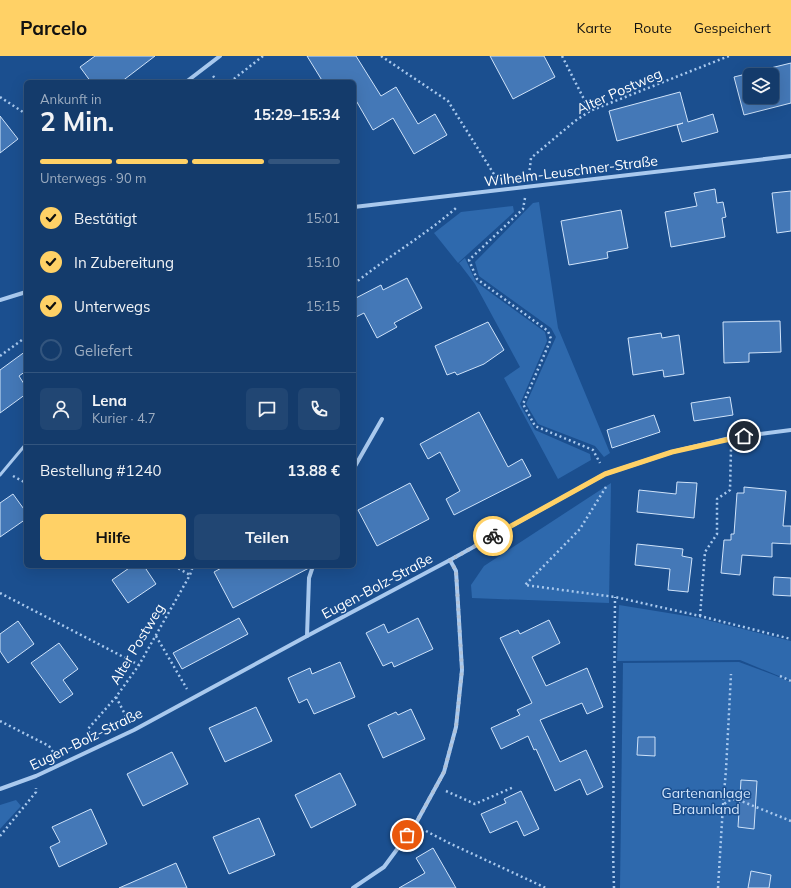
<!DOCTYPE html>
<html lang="de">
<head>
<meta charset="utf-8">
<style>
  body { margin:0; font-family:Mulish,sans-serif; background:#214673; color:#f1f3f6; height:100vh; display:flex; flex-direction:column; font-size:15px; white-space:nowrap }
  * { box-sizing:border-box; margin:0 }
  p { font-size:13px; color:#9dadc1 }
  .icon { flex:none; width:22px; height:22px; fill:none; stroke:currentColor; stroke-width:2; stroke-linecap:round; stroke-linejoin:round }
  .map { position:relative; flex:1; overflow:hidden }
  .panel { position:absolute; left:24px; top:24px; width:332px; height:488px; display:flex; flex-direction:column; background:#143b6b; border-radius:6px; box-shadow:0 4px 16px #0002,0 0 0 1px #33557e }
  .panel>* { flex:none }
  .tools { position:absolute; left:743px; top:12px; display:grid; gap:8px }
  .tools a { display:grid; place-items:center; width:36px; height:36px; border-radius:6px; background:#143b6b; box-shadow:0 4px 16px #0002,0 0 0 1px #33557e; font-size:20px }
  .pin { position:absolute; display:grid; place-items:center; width:34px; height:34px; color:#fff; margin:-17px; border:2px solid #fff; border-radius:50%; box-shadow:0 1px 4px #0007 }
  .courier { position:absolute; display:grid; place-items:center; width:40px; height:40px; margin:-20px; border:3px solid #ffd166; border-radius:50%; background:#fff; color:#222; box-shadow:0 1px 5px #0007 }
  .headline em { font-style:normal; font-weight:700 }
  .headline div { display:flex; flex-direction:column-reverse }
  .headline { display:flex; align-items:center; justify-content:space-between; height:68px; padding:0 16px }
  h1 { font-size:26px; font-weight:700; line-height:30px }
  .bar { display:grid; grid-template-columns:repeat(4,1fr); gap:6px 4px; align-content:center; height:48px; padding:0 16px }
  .bar i { height:5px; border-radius:3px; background:#33557e }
  .bar .selected { background:#ffd166 }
  .bar p { grid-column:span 4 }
  .line { display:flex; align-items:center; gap:10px; padding:0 16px; border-top:1px solid #33557e }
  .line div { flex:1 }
  .round { display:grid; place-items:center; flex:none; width:42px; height:42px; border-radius:6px; background:#214673 }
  ol { padding:0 16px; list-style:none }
  li { display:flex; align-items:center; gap:12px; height:44px }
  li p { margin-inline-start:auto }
  li .icon { padding:4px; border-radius:50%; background:#ffd166; color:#111; stroke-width:4 }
  li:last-child { color:#9dadc1 }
  li i { width:22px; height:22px; border:2px solid #33557e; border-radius:50% }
  .cta { display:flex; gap:8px; margin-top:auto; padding:8px 16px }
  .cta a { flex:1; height:46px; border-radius:6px; background:#ffd166; color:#111; font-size:16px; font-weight:700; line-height:46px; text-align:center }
  .cta a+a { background:#214673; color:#f1f3f6 }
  header { display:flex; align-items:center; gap:24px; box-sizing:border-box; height:56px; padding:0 20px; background:#ffd166; color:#111 }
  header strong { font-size:19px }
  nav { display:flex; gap:22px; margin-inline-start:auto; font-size:14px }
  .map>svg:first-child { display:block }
  .green { fill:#2e69ad }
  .building { fill:#4478b7; stroke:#cfe3fa; fill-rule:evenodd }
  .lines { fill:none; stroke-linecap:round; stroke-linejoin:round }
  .path { stroke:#a9c9ee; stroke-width:2.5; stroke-dasharray:2 3; stroke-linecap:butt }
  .lane { stroke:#a9c9ee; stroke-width:3 }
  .street { stroke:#a9c9ee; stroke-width:4 }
  .done { stroke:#afc1d8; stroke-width:4; stroke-dasharray:0 7.2 }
  .route { stroke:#ffd166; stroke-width:5 }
  .labels { text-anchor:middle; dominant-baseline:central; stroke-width:3; stroke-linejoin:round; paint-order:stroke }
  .street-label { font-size:14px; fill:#fff; stroke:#1b4f8f }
  .park-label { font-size:14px; fill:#cfe3fa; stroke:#1b4f8f }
</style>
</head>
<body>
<header>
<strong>Parcelo</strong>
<nav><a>Karte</a><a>Route</a><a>Gespeichert</a></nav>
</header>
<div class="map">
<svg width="791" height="832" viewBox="0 0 791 832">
  <rect width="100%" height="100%" fill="#1b4f8f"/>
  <g class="green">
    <path d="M539 146 558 272 610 397 604 401 595 390 538 368 526 348 556 281 551 272 479 220 475 206 533 147Z"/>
    <path d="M513 150 514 156 458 207 434 177 461 156Z"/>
    <path d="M465 202 476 226 545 276 547 285 520 348 535 374 590 398 591 404 558 423 504 322 520 311 475 228 459 207Z"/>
    <path d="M611 427 609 547 472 542 471 529 484 510Z"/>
    <path d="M619 549 699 562 791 585V625L740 604 617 605Z"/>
    <path d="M739 606 774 619 791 626V832H620L623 607Z"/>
    <path d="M16 744 21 750 0 773V749Z"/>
  </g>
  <g class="building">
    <path d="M95 0H155L121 26H91L80 11Z"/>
    <path d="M307 0H356L381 40 396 31 418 68 435 58 447 79 414 98 393 62 373 74 354 41V26H323Z"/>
    <path d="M490 0H544L555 21 513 43Z"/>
    <path d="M791 7V47L744 59 734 21ZM750 19H772V41H750Z"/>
    <path d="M680 36 688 66 713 58 718 76 682 86 677 69 683 67 617 85 609 55Z"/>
    <path d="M0 60 18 83 0 97Z"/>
    <path d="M715 133 717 147 723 146 726 161 722 162 725 181 671 191 665 156 697 150 694 137Z"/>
    <path d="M791 135V175L777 177 772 137Z"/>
    <path d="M621 154 628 192 607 196 608 202 569 209 561 165Z"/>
    <path d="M407 222 422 252 394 267 397 271 377 282 364 257 354 262V243L381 229 383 234Z"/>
    <path d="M780 265 781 296 749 297V306L724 307 723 266Z"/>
    <path d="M488 266 504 294 484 308 457 319 455 316 447 319 435 290Z"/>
    <path d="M661 277 662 282 679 279 684 318 664 321 663 314 633 319 628 282Z"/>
    <path d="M26 295V315L19 320 26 331V338L0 357V314Z"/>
    <path d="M730 341 733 359 694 365 691 347Z"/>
    <path d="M479 356 508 411 522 403 531 420 454 459 446 443 460 435 440 396 428 403 420 388Z"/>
    <path d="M654 359 660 376 612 392 607 374Z"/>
    <path d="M677 426 697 427 694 462 637 456 639 434 676 438Z"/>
    <path d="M410 427 429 463 377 490 358 454Z"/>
    <path d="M744 431 786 435 783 470H791V488L772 487V501L742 499 740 519 721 517 724 484H731V478H734L737 437H744Z"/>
    <path d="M13 438 26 456V463L0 481V447Z"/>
    <path d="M637 488 683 493 682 500 692 502 688 536 668 534 670 513 635 509Z"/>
    <path d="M132 510H144L156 528 128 547 112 524Z"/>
    <path d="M225 510H309V512L233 552 214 516Z"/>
    <path d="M774 521 791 522V540L773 539Z"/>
    <path d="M239 562 248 578 182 613 173 597Z"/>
    <path d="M418 562 433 593 394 611 392 606 383 610 366 577 384 568 388 577Z"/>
    <path d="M549 564 560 587 532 601 546 630 587 612 603 651 587 658 582 647 540 664 560 706 586 694 603 731 587 739 580 723 555 735 536 693 534 694 528 680 501 693 491 672 520 659 517 654 532 647 500 582 518 574 520 578Z"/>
    <path d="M18 565 34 588 8 607 0 595V578Z"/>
    <path d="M59 587 78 613 63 624 73 638 60 647 31 607Z"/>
    <path d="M340 606 355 641 314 658 307 643 299 647 288 622 310 612 312 618Z"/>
    <path d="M256 651 272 685 225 706 209 672Z"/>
    <path d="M411 653 425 683 383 702 368 669 396 656 398 659Z"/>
    <path d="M638 681H655V700L637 699Z"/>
    <path d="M172 696 188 728 143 750 127 718Z"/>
    <path d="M340 717 356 749 311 772 295 739Z"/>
    <path d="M741 724 757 725 754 773 738 771Z"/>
    <path d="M521 735 539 773 524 780 517 765 490 777 481 758 506 747 504 743Z"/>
    <path d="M91 753 107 788 59 811 50 791 60 786 52 771Z"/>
    <path d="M259 762 275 799 229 818 213 781Z"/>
    <path d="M433 792 456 832H399L425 817 416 802Z"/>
    <path d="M176 807 187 832H119Z"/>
    <path d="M751 815 771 819 769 832H748Z"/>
  </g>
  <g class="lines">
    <g class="path">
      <path d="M381 0 448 45 497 123"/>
      <path d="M562 0 590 55"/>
      <path d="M213 20 218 26"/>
      <path d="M230 26 263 0"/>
      <path d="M0 41 26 58"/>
      <path d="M529 119 531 102 575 65 590 55 729 0"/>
      <path d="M525 142 523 153 469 204 477 223 548 275 551 283 523 348 535 370 593 394 600 407"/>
      <path d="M354 228C387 201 424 180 456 152"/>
      <path d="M0 300 26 281"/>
      <path d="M13 420 26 427"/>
      <path d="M606 431 580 473 525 529 615 541 700 560 791 583"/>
      <path d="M174 510 190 519"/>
      <path d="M0 537 139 609"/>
      <path d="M700 560 705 496 717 478V443L730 434 731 393"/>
      <path d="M156 580 187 633"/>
      <path d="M780 620 791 625"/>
      <path d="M116 641 128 664"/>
      <path d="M0 665 49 690 55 699"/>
      <path d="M90 682 88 673 116 641 139 609 190 519 193 510"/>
      <path d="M446 735 475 748 514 731"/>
      <path d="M723 749 726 714 731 618"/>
      <path d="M426 775 449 787 546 832"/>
      <path d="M0 780 36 736V732"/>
      <path d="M614 832 613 794 615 541"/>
      <path d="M718 832 723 749 728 745 736 743 791 765"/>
    </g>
    <path class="lane" d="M0 419 26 388"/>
    <g class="street">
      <path d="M186 26 220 0"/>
      <path d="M354 151 791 100"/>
      <path d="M0 244 26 236"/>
      <path d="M354 412 382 363"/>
      <path d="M307 580 309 522 313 510"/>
      <path d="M0 733 36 720 134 674 307 580 450 504 605 418 672 396 730 382 791 374"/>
      <path d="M353 832 384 811 415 769 444 716 456 671 462 614 456 515 450 504"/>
    </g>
  </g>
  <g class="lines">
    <path class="done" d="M407 779 415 769 444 716 456 671 462 614 456 515 450 504 493 480"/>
    <path class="route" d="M493 480 605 418 672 396 744 380"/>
  </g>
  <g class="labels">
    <g class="street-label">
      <text transform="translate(619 35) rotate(-24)">Alter Postweg</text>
      <text transform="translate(571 115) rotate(-7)">Wilhelm-Leuschner-Straße</text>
      <text transform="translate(377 530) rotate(-28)">Eugen-Bolz-Straße</text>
      <text transform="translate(137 588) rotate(-59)">Alter Postweg</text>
      <text transform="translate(86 683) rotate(-26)">Eugen-Bolz-Straße</text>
    </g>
    <g class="park-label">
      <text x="706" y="737">Gartenanlage<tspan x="706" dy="16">Braunland</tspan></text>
    </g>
  </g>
</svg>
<div class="tools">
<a><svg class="icon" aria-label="layers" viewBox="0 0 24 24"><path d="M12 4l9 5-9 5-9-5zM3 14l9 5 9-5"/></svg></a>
</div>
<div class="pin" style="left:407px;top:779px;background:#ea580c"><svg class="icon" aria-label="bag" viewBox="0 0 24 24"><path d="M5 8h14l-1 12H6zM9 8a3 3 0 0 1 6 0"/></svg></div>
<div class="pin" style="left:744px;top:380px;background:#1f2937"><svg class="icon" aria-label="home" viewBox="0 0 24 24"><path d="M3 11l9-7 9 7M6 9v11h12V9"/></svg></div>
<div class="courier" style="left:493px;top:480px"><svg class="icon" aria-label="bike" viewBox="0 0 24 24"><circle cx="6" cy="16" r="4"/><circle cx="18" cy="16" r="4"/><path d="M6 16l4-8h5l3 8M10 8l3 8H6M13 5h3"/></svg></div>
<section class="panel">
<div class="headline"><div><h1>2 Min.</h1><p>Ankunft in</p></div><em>15:29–15:34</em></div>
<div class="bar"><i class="selected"></i><i class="selected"></i><i class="selected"></i><i></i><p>Unterwegs · 90 m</p></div>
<ol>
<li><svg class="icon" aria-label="check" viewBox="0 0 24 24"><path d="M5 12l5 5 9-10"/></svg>Bestätigt<p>15:01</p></li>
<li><svg class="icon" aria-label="check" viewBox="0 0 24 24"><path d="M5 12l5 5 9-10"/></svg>In Zubereitung<p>15:10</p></li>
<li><svg class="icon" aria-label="check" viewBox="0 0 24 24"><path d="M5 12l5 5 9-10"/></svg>Unterwegs<p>15:15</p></li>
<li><i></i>Geliefert</li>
</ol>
<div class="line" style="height:72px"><a class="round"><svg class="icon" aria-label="person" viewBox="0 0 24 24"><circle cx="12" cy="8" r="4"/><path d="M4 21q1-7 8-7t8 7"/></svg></a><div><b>Lena</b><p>Kurier · 4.7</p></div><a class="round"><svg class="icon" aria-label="chat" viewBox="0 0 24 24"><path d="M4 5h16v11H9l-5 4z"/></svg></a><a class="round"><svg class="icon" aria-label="phone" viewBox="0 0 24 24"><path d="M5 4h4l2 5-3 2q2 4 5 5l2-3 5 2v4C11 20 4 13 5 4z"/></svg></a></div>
<div class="line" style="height:52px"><div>Bestellung #1240</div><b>13.88 €</b></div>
<div class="cta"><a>Hilfe</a><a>Teilen</a></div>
</section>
</div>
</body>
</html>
